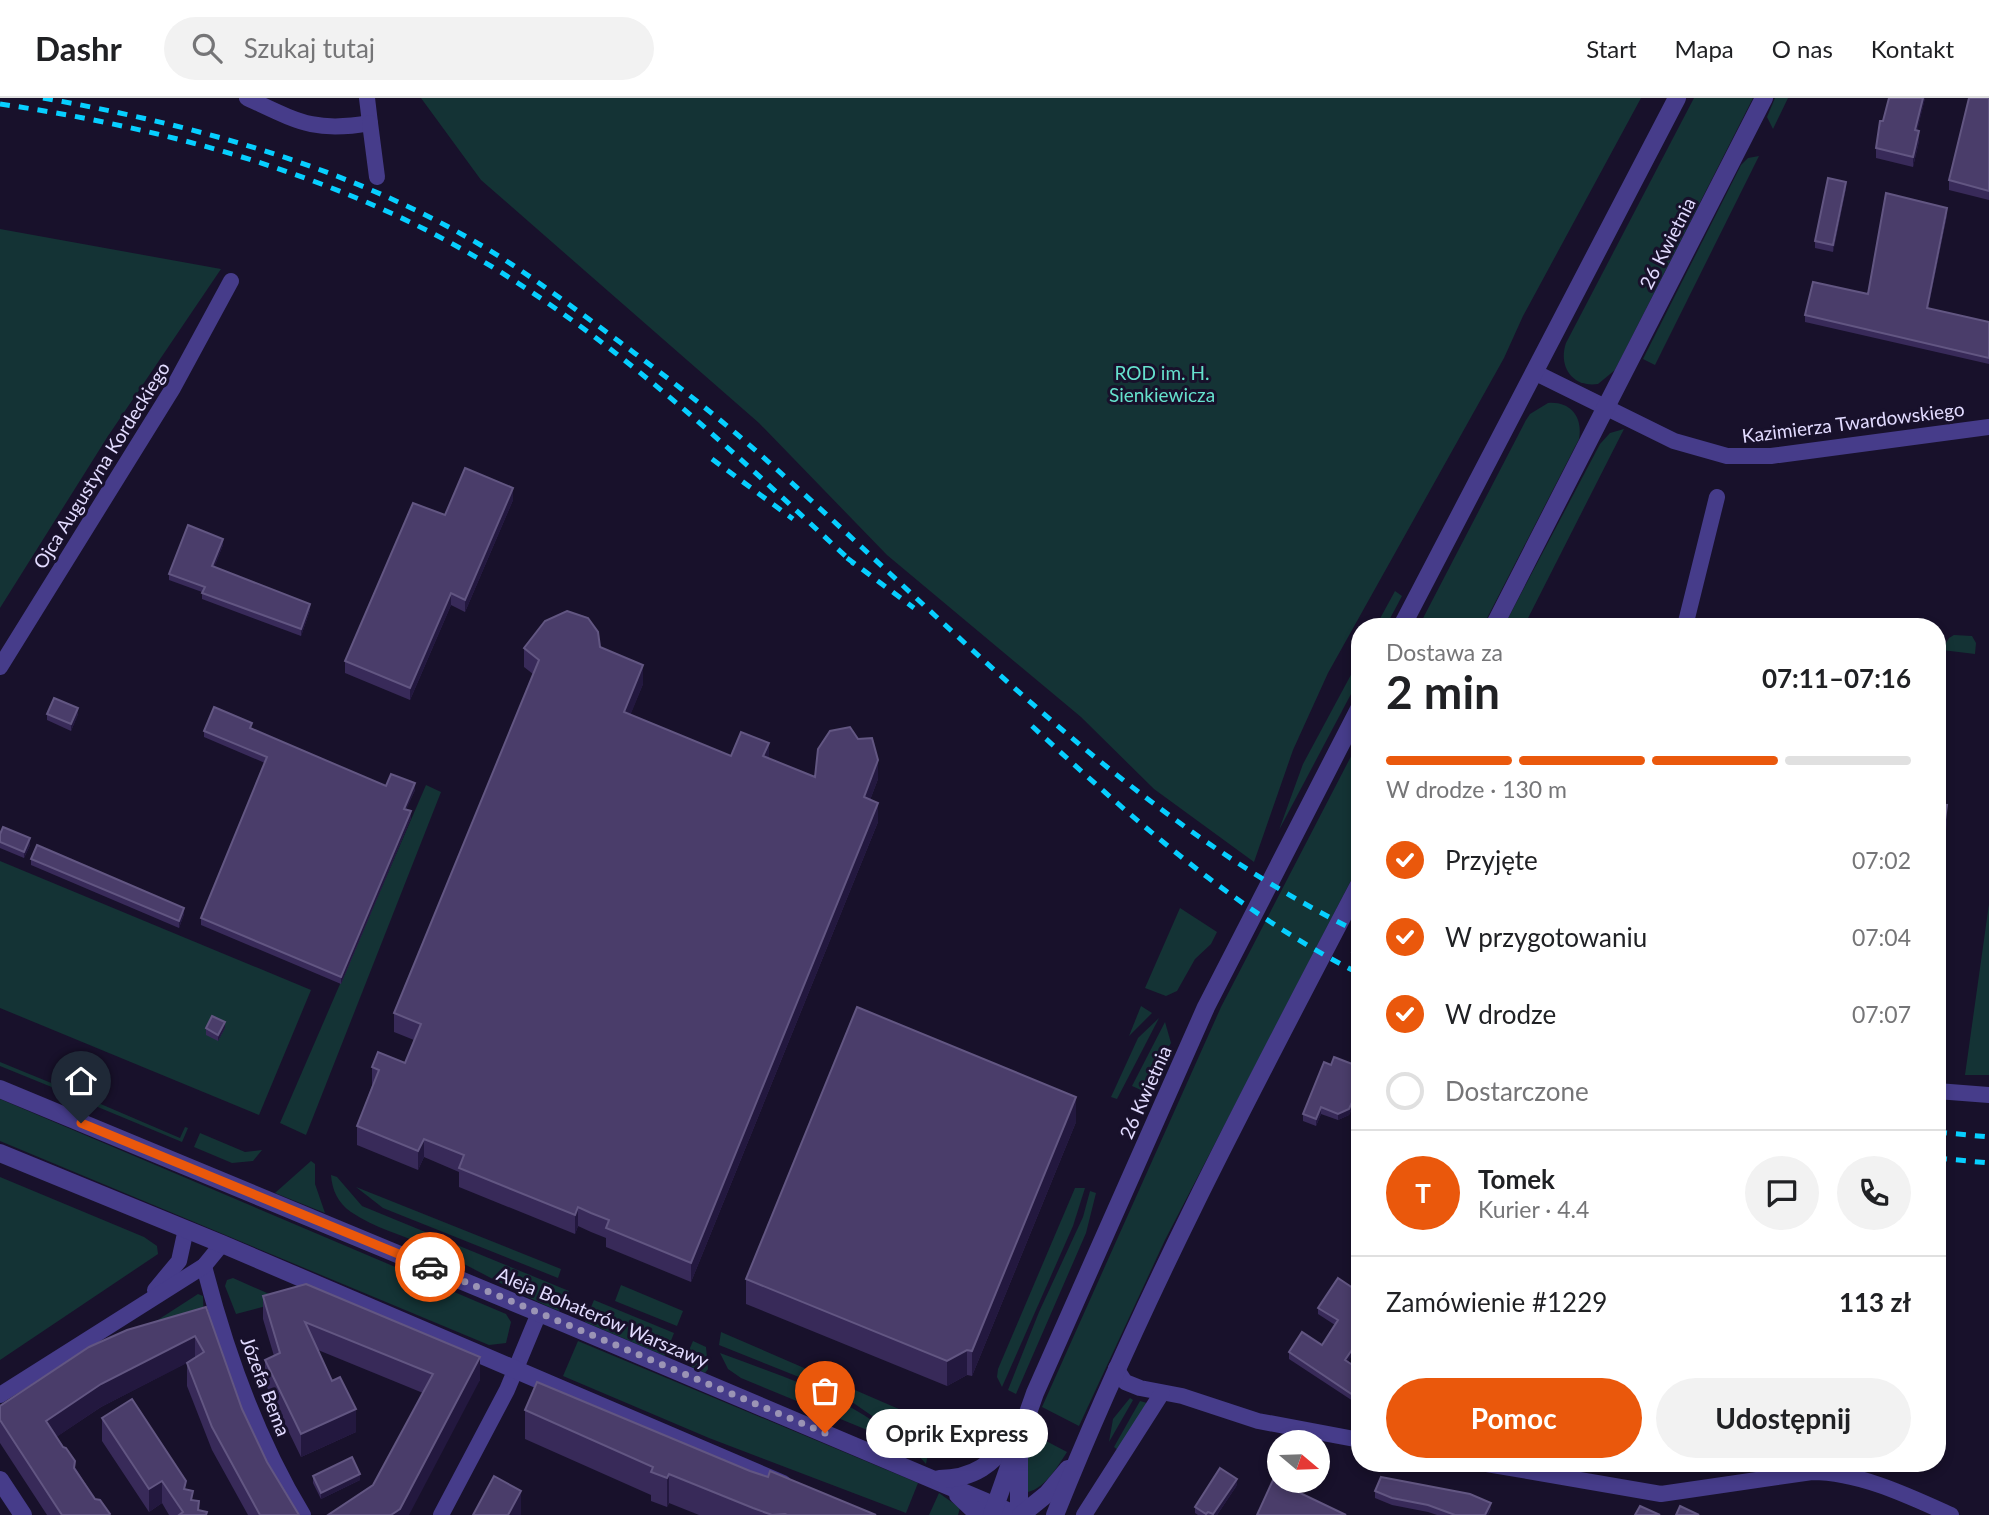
<!DOCTYPE html>
<html lang="pl">
<head>
<meta charset="utf-8">
<style>
  body { margin:0; font-family:Lato,sans-serif; background:#f2f2f2; color:#202124; height:100vh; display:flex; flex-direction:column; font-size:26px; white-space:nowrap }
  * { box-sizing:border-box; margin:0 }
  p { font-size:23px; color:#757577 }
  .icon { flex:none; width:38px; height:38px; fill:none; stroke:currentColor; stroke-width:2; stroke-linecap:round; stroke-linejoin:round }
  .map { position:relative; flex:1; overflow:hidden }
  .drawer { position:absolute; left:1351px; top:520px; width:595px; height:854px; display:flex; flex-direction:column; background:#fff; border-radius:28px; box-shadow:0 4px 10px #0003 }
  .drawer>* { flex:none }
  .needle { width:46px; rotate:109deg }
  .tools { position:absolute; left:1267px; top:1332px; display:grid; gap:14px }
  .tools a { display:grid; place-items:center; width:63px; height:63px; border-radius:50%; background:#fff; box-shadow:0 4px 10px #0003; font-size:35px }
  .pin { position:absolute; display:grid; place-items:center; width:60px; height:60px; color:#fff; margin:-72px -30px; border-radius:50% 50% 50% 0; rotate:-45deg; box-shadow:0 0 7px #0007 }
  .pin .icon { rotate:45deg }
  .courier { position:absolute; display:grid; place-items:center; width:70px; height:70px; margin:-35px; border:5px solid #ea580c; border-radius:50%; background:#fff; color:#222; box-shadow:0 2px 9px #0007 }
  .bubble { position:absolute; height:49px; border-radius:24px; background:#fff; box-shadow:0 4px 10px #0003; font-size:23px; font-weight:700; line-height:49px; text-align:center }
  .head em { font-style:normal; font-weight:700 }
  .head div { display:flex; flex-direction:column-reverse }
  .head { display:flex; align-items:center; justify-content:space-between; height:119px; padding:0 35px }
  h1 { font-size:46px; font-weight:700; line-height:52px }
  .bar { display:grid; grid-template-columns:repeat(4,1fr); gap:10px 7px; align-content:center; height:84px; padding:0 35px }
  .bar i { height:9px; border-radius:5px; background:#e0e0e0 }
  .bar .active { background:#ea580c }
  .bar p { grid-column:span 4 }
  .line { display:flex; align-items:center; gap:18px; padding:0 35px; border-top:2px solid #e0e0e0 }
  .line div { flex:1 }
  .round { display:grid; place-items:center; flex:none; width:74px; height:74px; border-radius:37px; background:#f2f2f2 }
  ol { padding:0 35px; list-style:none }
  li { display:flex; align-items:center; gap:21px; height:77px }
  li p { margin-inline-start:auto }
  li .icon { padding:7px; border-radius:50%; background:#ea580c; color:#fff; stroke-width:4 }
  li:last-child { color:#757577 }
  li i { width:38px; height:38px; border:4px solid #e0e0e0; border-radius:50% }
  .button { display:flex; gap:14px; margin-top:auto; padding:14px 35px }
  .button a { flex:1; height:80px; border-radius:42px; background:#ea580c; color:#fff; font-size:28px; font-weight:700; line-height:80px; text-align:center }
  .button a+a { background:#f2f2f2; color:#202124 }
  header { display:flex; align-items:center; gap:42px; box-sizing:border-box; height:98px; padding:0 35px; background:#fff; border-bottom:2px solid #e0e0e0 }
  header strong { font-size:33px }
  nav { display:flex; gap:38px; margin-inline-start:auto; font-size:24px }
  .search { width:490px; height:63px; background:#f2f2f2; display:flex; align-items:center; gap:18px; box-sizing:border-box; padding:0 24px; border-radius:38px; color:#757577; font-size:26px }
  .map>svg:first-child { display:block }
  .green { fill:#143335 }
  .lines { fill:none; stroke-linecap:round; stroke-linejoin:round }
  .minor { stroke:#463c8a; stroke-width:16 }
  .tertiary { stroke:#463c8a; stroke-width:18 }
  .rail { stroke:#07cfff; stroke-width:5; stroke-dasharray:10 9; stroke-linecap:butt }
  .wall { fill:#382a59 }
  .shaded-wall { fill:#23183f }
  .building { fill:#4a3d6a; stroke:#625682; stroke-width:2 }
  .done { stroke:#9b94b5; stroke-width:7; stroke-dasharray:0 12.6 }
  .route { stroke:#ea580c; stroke-width:9 }
  .labels { text-anchor:middle; dominant-baseline:central; stroke-width:6; stroke-linejoin:round; paint-order:stroke }
  .street-label { font-size:19px; fill:#e2dbff; stroke:#18112b }
  .park-label { font-size:19px; fill:#65e1cd; stroke:#18112b }
</style>
</head>
<body>
<header>
<strong>Dashr</strong>
<div class="search"><svg class="icon" aria-label="search" viewBox="0 0 24 24"><circle cx="10" cy="10" r="6"/><path d="M15 15l6 6"/></svg>Szukaj tutaj</div>
<nav><a>Start</a><a>Mapa</a><a>O nas</a><a>Kontakt</a></nav>
</header>
<div class="map">
<svg width="1989" height="1417" viewBox="0 0 1989 1417">
  <rect width="100%" height="100%" fill="#18112b"/>
  <g class="green">
    <path d="M421 0H1641L1523 218 1504 260 1328 575 1293 652 1254 764 1154 691 1081 619 887 457 759 325 481 82Z"/>
    <path d="M1694 0H1753L1615 272 1598 286C1572 290 1558 268 1566 245Z"/>
    <path d="M1775 0H1788L1773 31 1767 19Z"/>
    <path d="M1759 58 1655 267 1643 261 1741 67 1748 60Z"/>
    <path d="M0 131 221 171 108 338 0 510Z"/>
    <path d="M1548 305C1571 303 1583 320 1579 341L1483 528H1419L1526 322 1530 316Z"/>
    <path d="M1624 331 1524 528H1504L1600 346 1610 335Z"/>
    <path d="M1395 493 1402 498 1386 528H1376Z"/>
    <path d="M1954 537 1972 538 1976 545 1975 556 1942 552 1949 540Z"/>
    <path d="M1360 560V579L1279 732 1303 666Z"/>
    <path d="M1360 641V765L1165 1142 1079 1328 1042 1309 1221 909Z"/>
    <path d="M426 687 441 694 306 1037 280 1025Z"/>
    <path d="M0 763 311 892 259 1017 0 910Z"/>
    <path d="M1989 806V977H1965Z"/>
    <path d="M1180 810 1217 834 1211 846 1195 861 1177 893 1166 898 1145 890Z"/>
    <path d="M1141 908 1152 915 1129 938Z"/>
    <path d="M1159 920 1117 1001 1111 999 1138 940Z"/>
    <path d="M1165 924 1171 945 1141 992 1132 988Z"/>
    <path d="M0 964 61 989 59 992 0 968Z"/>
    <path d="M82 998 180 1040 185 1029 188 1030 182 1044 81 1002Z"/>
    <path d="M0 1001 506 1216 511 1224 506 1245 489 1247 0 1043Z"/>
    <path d="M200 1035 245 1054 262 1052 253 1063 232 1065 194 1049Z"/>
    <path d="M311 1063 315 1066V1086L325 1115 275 1095Z"/>
    <path d="M331 1077 337 1079 362 1108 569 1193 559 1213C514 1195 474 1169 429 1149 403 1137 374 1130 351 1114 338 1105 332 1092 331 1077Z"/>
    <path d="M0 1079 144 1139 157 1148 158 1156 0 1262Z"/>
    <path d="M356 1089 561 1171 558 1180 383 1110Z"/>
    <path d="M1075 1090H1085L1073 1128 1002 1289 997 1279 998 1271Z"/>
    <path d="M1090 1093 1096 1095 1086 1135 1016 1296 1008 1292 1039 1214 1083 1119Z"/>
    <path d="M233 1180 285 1203 236 1216 225 1188 227 1182Z"/>
    <path d="M621 1187 683 1213 677 1228 615 1203Z"/>
    <path d="M198 1196 203 1198 204 1226 133 1238Z"/>
    <path d="M594 1202 674 1235 665 1258 585 1224Z"/>
    <path d="M721 1234 915 1318 929 1342 878 1322 839 1295 719 1247Z"/>
    <path d="M578 1243 918 1385 906 1415 709 1340 563 1278Z"/>
    <path d="M693 1243 706 1249 708 1271 705 1275 692 1269 687 1257Z"/>
    <path d="M720 1255C789 1281 867 1304 916 1361L872 1334 741 1280 728 1271Z"/>
    <path d="M1130 1300 1133 1302 1109 1344 1113 1321Z"/>
    <path d="M1140 1303 1147 1305 1118 1352 1114 1349Z"/>
    <path d="M991 1314 978 1341 958 1351 972 1326Z"/>
    <path d="M1031 1335 1067 1354C1058 1368 1045 1390 1028 1394L1026 1393V1355Z"/>
    <path d="M904 1341 929 1350 926 1366Z"/>
    <path d="M939 1395 960 1410 958 1417H929Z"/>
  </g>
  <g class="lines">
    <g class="minor">
      <path d="M247 0C297 23 314 35 370 25L367 0"/>
      <path d="M370 25 377 79"/>
      <path d="M1536 275 1674 343 1727 358H1771L1989 329"/>
      <path d="M1685 528 1717 399"/>
      <path d="M0 569 173 290 231 183"/>
      <path d="M1937 993 1989 997"/>
      <path d="M204 1168C226 1254 257 1341 303 1417"/>
      <path d="M155 1192 179 1163 186 1131"/>
      <path d="M1116 1270 1125 1284 1140 1290 1182 1298 1258 1323 1360 1342"/>
      <path d="M0 1297 204 1168 222 1146"/>
      <path d="M1481 1365 1661 1396 1812 1374C1859 1374 1909 1398 1951 1417"/>
      <path d="M441 1417 507 1292 539 1215"/>
      <path d="M1084 1417 1162 1295"/>
    </g>
    <g class="tertiary">
      <path d="M1402 528 1677 0"/>
      <path d="M1494 528 1764 0"/>
      <path d="M0 991 566 1226 1017 1417"/>
      <path d="M0 1055 222 1146 783 1386"/>
      <path d="M939 1381C973 1381 994 1366 1013 1338"/>
      <path d="M0 1382 23 1417"/>
      <path d="M958 1397 979 1417"/>
      <path d="M992 1417 1035 1295 1206 909 1360 609"/>
      <path d="M1019 1417V1358"/>
      <path d="M1021 1417 1047 1396 1068 1371"/>
      <path d="M1055 1417C1142 1199 1251 993 1360 785"/>
    </g>
    <g class="rail">
      <path d="M43 0C190 26 342 67 472 142 516 167 556 197 597 227 648 265 699 303 747 345 946 519 1119 716 1360 835"/>
      <path d="M0 6C159 29 327 74 467 154 612 237 732 353 854 466"/>
      <path d="M712 361 793 421"/>
      <path d="M847 460 914 510"/>
      <path d="M1032 628C1134 722 1235 813 1360 876"/>
      <path d="M1937 1034 1989 1039"/>
      <path d="M1937 1060 1989 1065"/>
    </g>
  </g>
  <g class="wall">
    <path d="M1889 0H1925L1917 32 1919 43 1913 69 1876 60V50Z"/>
    <path d="M1989 0V102L1949 92V82Z"/>
    <path d="M1846 90 1833 154 1815 150V143Z"/>
    <path d="M1947 117 1928 210 1989 224V266L1805 224V217L1868 196Z"/>
    <path d="M513 402 465 514 451 507 410 602 345 575V563L445 417Z"/>
    <path d="M223 447 214 469 310 512 301 538 202 501V494L169 482V476Z"/>
    <path d="M600 549 643 586 630 617 731 658 769 660 815 679 878 681 870 702 878 724 691 1184 606 1149V1140L591 1134 578 1128 575 1136 459 1089V1074L424 1059 418 1072 357 1047V1028L372 988V969L405 965 414 942 394 934V915L533 576 524 569V550Z"/>
    <path d="M47 616H78L71 633 47 622Z"/>
    <path d="M252 631 386 688 415 692 406 711 411 720 341 886 201 827V820L265 665 204 639V633Z"/>
    <path d="M0 736 30 747 24 760 0 750Z"/>
    <path d="M31 761 184 816 179 830 31 767Z"/>
    <path d="M1360 839V864L1352 860V854Z"/>
    <path d="M206 930H225L218 943 206 937Z"/>
    <path d="M1331 967 1360 969V998H1358L1349 1017 1338 1022 1321 1016 1316 1028 1303 1023V1016Z"/>
    <path d="M1076 1024 972 1278 967 1277 947 1288 746 1206V1181Z"/>
    <path d="M1338 1180 1348 1264 1360 1272V1300L1356 1305 1289 1261V1254L1322 1247 1335 1227 1318 1216V1210Z"/>
    <path d="M263 1198 480 1282 373 1387 423 1295 318 1252 356 1334 301 1359 265 1285V1262L274 1258 263 1221Z"/>
    <path d="M206 1209 242 1311 267 1364 299 1417H248L212 1352 187 1288V1265L188 1264 101 1309 56 1339 95 1401 110 1417H47L0 1345V1308Z"/>
    <path d="M525 1312 750 1373 876 1417H699L669 1405 667 1409 651 1403V1397L525 1341Z"/>
    <path d="M102 1320 186 1392 199 1413 207 1417H169L162 1405 149 1414 102 1343Z"/>
    <path d="M313 1378 360 1382 321 1401 313 1385Z"/>
    <path d="M1237 1387 1217 1417H1198L1195 1415V1409Z"/>
    <path d="M1375 1393 1491 1411 1488 1417H1437L1428 1414 1392 1407 1375 1400Z"/>
  </g>
  <g class="shaded-wall">
    <path d="M1923 0H1925L1915 42V32Z"/>
    <path d="M1919 33V43L1913 69V59Z"/>
    <path d="M1846 84V90L1833 154V147Z"/>
    <path d="M1947 110V117L1927 217V210Z"/>
    <path d="M513 390V402L465 514V502Z"/>
    <path d="M223 441V447L212 475V468Z"/>
    <path d="M451 495V507L410 602V590Z"/>
    <path d="M310 506V512L301 538V531Z"/>
    <path d="M643 567V586L624 633V614Z"/>
    <path d="M78 610V616L71 633V626Z"/>
    <path d="M769 645V664L763 658Z"/>
    <path d="M878 662V681L864 718V699Z"/>
    <path d="M415 685V692L404 717V711Z"/>
    <path d="M878 705V724L691 1184V1165Z"/>
    <path d="M1947 707V726L1937 799V780Z"/>
    <path d="M411 713V720L341 886V879Z"/>
    <path d="M30 740V747L24 760V754Z"/>
    <path d="M184 810V816L179 830V823Z"/>
    <path d="M225 924V930L218 943V937Z"/>
    <path d="M1358 991V998L1349 1017 1338 1022V1016Z"/>
    <path d="M1076 999V1024L972 1278V1253Z"/>
    <path d="M1321 1009V1016L1316 1028V1021Z"/>
    <path d="M424 1041V1059L418 1072V1053Z"/>
    <path d="M578 1109V1128L575 1136V1117Z"/>
    <path d="M195 1238V1261L101 1309 46 1346V1323L101 1286Z"/>
    <path d="M1360 1240V1246L1345 1268V1262Z"/>
    <path d="M967 1252V1277L947 1288V1263Z"/>
    <path d="M480 1259V1282L409 1417H391Z"/>
    <path d="M1360 1293V1300L1356 1305V1299Z"/>
    <path d="M356 1311V1334L301 1359V1336Z"/>
    <path d="M360 1376V1382L321 1401V1395Z"/>
    <path d="M669 1376V1405L667 1409V1380Z"/>
    <path d="M1237 1381V1387L1217 1417H1213Z"/>
    <path d="M162 1383V1405L149 1414V1391Z"/>
    <path d="M521 1393V1417H508Z"/>
    <path d="M1491 1405V1411L1488 1417H1485Z"/>
  </g>
  <g class="building">
    <path d="M1889 0H1923L1915 32 1919 33 1913 59 1876 50 1880 23H1883Z"/>
    <path d="M1969 0H1989V93L1949 82Z"/>
    <path d="M1828 80 1846 84 1833 147 1815 143Z"/>
    <path d="M1886 95 1947 110 1927 210 1989 224V260L1805 217 1813 184 1868 196Z"/>
    <path d="M465 370 513 390 465 502 451 495 410 590 345 563 413 405 445 417Z"/>
    <path d="M188 427 223 441 212 468 310 506 301 531 202 495 205 489 169 476Z"/>
    <path d="M567 513 588 520 598 534 600 549 643 567 624 614 731 658 741 634 769 645 763 658 815 679 818 651 830 633 850 629 858 641 872 640 878 662 864 699 878 705 691 1165 606 1130 609 1122 591 1115 578 1109 575 1117 459 1070 464 1057 424 1041 418 1053 357 1028 379 972 372 969 378 954 405 965 421 926 394 915 539 562 524 550 545 523Z"/>
    <path d="M54 600 78 610 71 626 47 616Z"/>
    <path d="M214 609 252 625 250 630 386 688 391 676 415 685 404 711 411 713 341 879 201 820 267 659 204 633Z"/>
    <path d="M1937 706 1947 707 1937 780Z"/>
    <path d="M3 729 30 740 24 754 0 744V736Z"/>
    <path d="M37 747 184 810 179 823 31 761Z"/>
    <path d="M1360 839V858L1352 854Z"/>
    <path d="M857 909 1076 999 972 1253 967 1252 947 1263 746 1181Z"/>
    <path d="M212 918 225 924 218 937 206 930Z"/>
    <path d="M1334 959 1360 969V992L1358 991 1349 1011 1338 1016 1321 1009 1316 1021 1303 1016 1324 964 1331 967Z"/>
    <path d="M1338 1180 1356 1192 1360 1186V1240L1345 1262 1360 1272V1293L1356 1299 1289 1254 1302 1234 1322 1247 1338 1222 1318 1210Z"/>
    <path d="M306 1186 480 1259 400 1411 391 1417H328L373 1387 433 1276 305 1224 332 1283 340 1279 356 1311 301 1336 265 1262 280 1255 263 1198Z"/>
    <path d="M206 1209 242 1311 267 1364 299 1417H260L212 1329 187 1265 204 1254 195 1238 101 1286 46 1323 63 1349 66 1350 75 1363 74 1370 95 1401 100 1402 110 1416 109 1417H62L0 1322V1308L89 1249 127 1232Z"/>
    <path d="M537 1284 750 1373 768 1379 770 1373 876 1417H787L785 1416 772 1417 753 1410 669 1376 667 1380 651 1374 653 1369 525 1312Z"/>
    <path d="M132 1301 186 1383 184 1391 193 1393 191 1402 199 1403 198 1412 207 1414 206 1417H179L183 1414 162 1383 149 1391 102 1320Z"/>
    <path d="M352 1359 360 1376 321 1395 313 1378Z"/>
    <path d="M1220 1370 1237 1381 1213 1416 1208 1414 1206 1416 1195 1409Z"/>
    <path d="M494 1378 521 1393 508 1417H473Z"/>
    <path d="M1381 1379 1470 1396 1491 1405 1485 1417H1455L1428 1407 1392 1400 1375 1393Z"/>
    <path d="M1273 1382 1346 1417H1257Z"/>
    <path d="M1640 1408 1660 1417H1635Z"/>
    <path d="M1680 1408 1699 1417H1676Z"/>
  </g>
  <g class="lines">
    <path class="done" d="M430 1169 825 1335"/>
    <path class="route" d="M81 1025 430 1169"/>
  </g>
  <g class="labels">
    <g class="street-label">
      <text transform="translate(1667 145) rotate(-63)">26 Kwietnia</text>
      <text transform="translate(1853 324) rotate(-7)">Kazimierza Twardowskiego</text>
      <text transform="translate(101 367) rotate(-58)">Ojca Augustyna Kordeckiego</text>
      <text transform="translate(1145 994) rotate(-66)">26 Kwietnia</text>
      <text transform="translate(603 1219) rotate(23)">Aleja Bohaterów Warszawy</text>
      <text transform="translate(266 1288) rotate(69)">Józefa Bema</text>
    </g>
    <g class="park-label">
      <text x="1162" y="274">ROD im. H.<tspan x="1162" dy="22">Sienkiewicza</tspan></text>
    </g>
  </g>
</svg>
<div class="tools">
<a><svg class="needle" viewBox="-14 -14 28 28"><path d="M0-13l5 13h-10z" fill="#e53935"/><path d="M0 13l5-13h-10z" fill="#757577"/></svg></a>
</div>
<div class="pin" style="left:825px;top:1335px;background:#ea580c"><svg class="icon" aria-label="bag" viewBox="0 0 24 24"><path d="M5 8h14l-1 12H6zM9 8a3 3 0 0 1 6 0"/></svg></div>
<div class="pin" style="left:81px;top:1025px;background:#1f2937"><svg class="icon" aria-label="home" viewBox="0 0 24 24"><path d="M3 11l9-7 9 7M6 9v11h12V9"/></svg></div>
<div class="courier" style="left:430px;top:1169px"><svg class="icon" aria-label="car" viewBox="0 0 24 24"><path d="M5 17H2v-5l4-1 3-4h7l3 4 3 1v5h-3M9 17h6M6 11h13"/><circle cx="7" cy="17" r="2"/><circle cx="17" cy="17" r="2"/></svg></div>
<div class="bubble" style="left:866px;top:1311px;width:182px">Oprik Express</div>
<section class="drawer">
<div class="head"><div><h1>2 min</h1><p>Dostawa za</p></div><em>07:11–07:16</em></div>
<div class="bar"><i class="active"></i><i class="active"></i><i class="active"></i><i></i><p>W drodze · 130 m</p></div>
<ol>
<li><svg class="icon" aria-label="check" viewBox="0 0 24 24"><path d="M5 12l5 5 9-10"/></svg>Przyjęte<p>07:02</p></li>
<li><svg class="icon" aria-label="check" viewBox="0 0 24 24"><path d="M5 12l5 5 9-10"/></svg>W przygotowaniu<p>07:04</p></li>
<li><svg class="icon" aria-label="check" viewBox="0 0 24 24"><path d="M5 12l5 5 9-10"/></svg>W drodze<p>07:07</p></li>
<li><i></i>Dostarczone</li>
</ol>
<div class="line" style="height:126px"><b class="round" style="background:#ea580c;color:#fff">T</b><div><b>Tomek</b><p>Kurier · 4.4</p></div><a class="round"><svg class="icon" aria-label="chat" viewBox="0 0 24 24"><path d="M4 5h16v11H9l-5 4z"/></svg></a><a class="round"><svg class="icon" aria-label="phone" viewBox="0 0 24 24"><path d="M5 4h4l2 5-3 2q2 4 5 5l2-3 5 2v4C11 20 4 13 5 4z"/></svg></a></div>
<div class="line" style="height:91px"><div>Zamówienie #1229</div><b>113 zł</b></div>
<div class="button"><a>Pomoc</a><a>Udostępnij</a></div>
</section>
</div>
</body>
</html>
